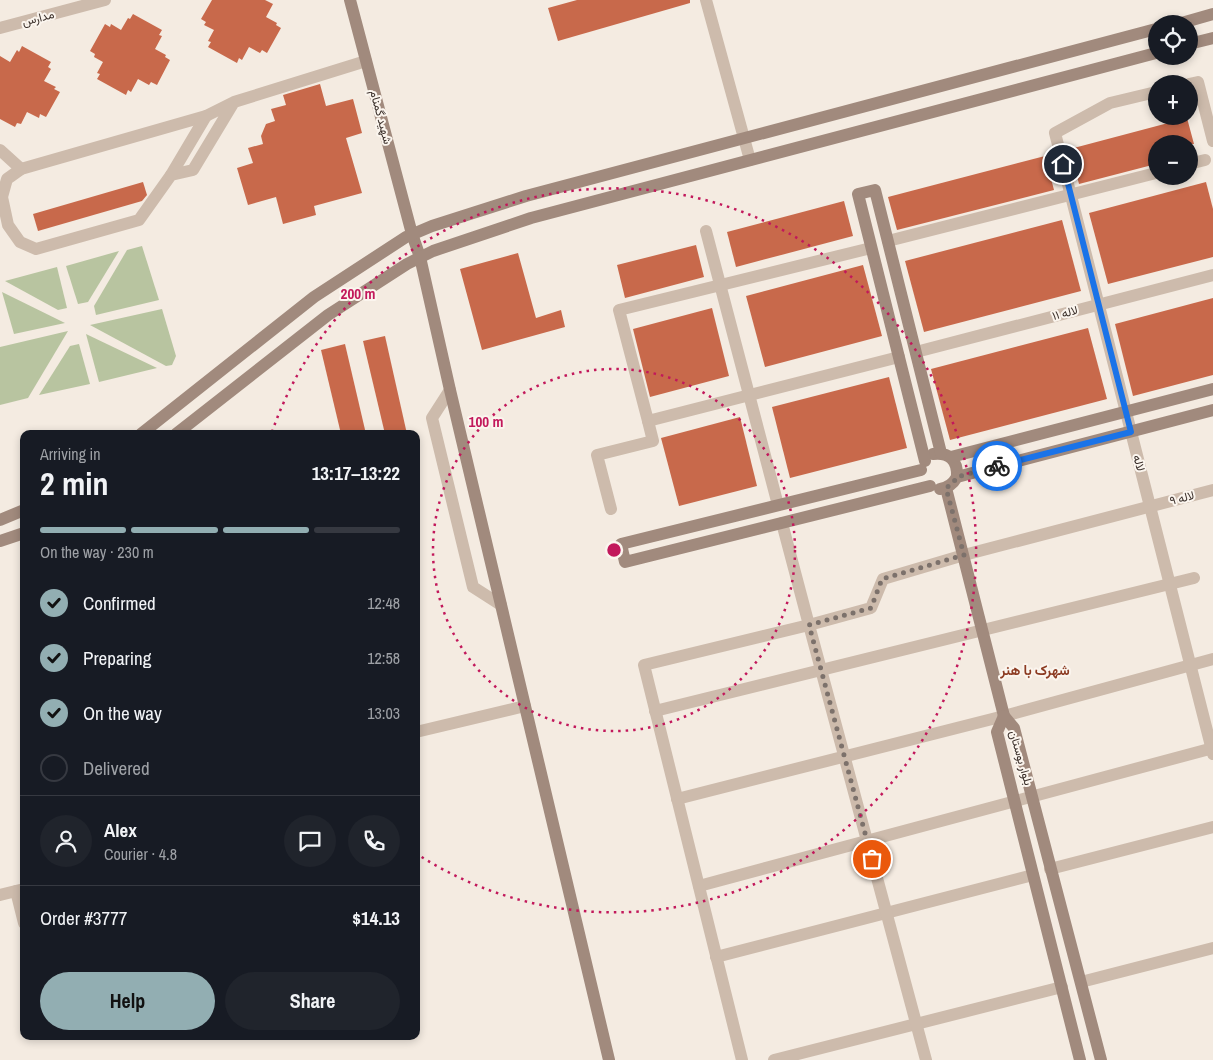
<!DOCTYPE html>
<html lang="en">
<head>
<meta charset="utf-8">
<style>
  body { margin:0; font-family:"Archivo Narrow",Vazirmatn,sans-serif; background:#20242c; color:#f1f3f6; height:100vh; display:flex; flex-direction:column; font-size:19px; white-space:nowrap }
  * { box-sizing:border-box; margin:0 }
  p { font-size:16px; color:#9ea1a6 }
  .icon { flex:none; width:28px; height:28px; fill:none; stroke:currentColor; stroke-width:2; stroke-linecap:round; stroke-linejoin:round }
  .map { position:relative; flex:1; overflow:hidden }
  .details { position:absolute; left:20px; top:430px; width:400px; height:610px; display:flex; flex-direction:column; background:#171b24; border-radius:10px; box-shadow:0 2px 8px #0003 }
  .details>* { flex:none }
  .fabs { position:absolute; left:1148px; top:15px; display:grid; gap:10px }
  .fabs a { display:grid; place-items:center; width:50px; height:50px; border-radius:50%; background:#171b24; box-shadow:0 2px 8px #0003; font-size:25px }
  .pin { position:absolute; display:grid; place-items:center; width:42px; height:42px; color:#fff; margin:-21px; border:2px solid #fff; border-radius:50%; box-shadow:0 1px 5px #0007 }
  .courier { position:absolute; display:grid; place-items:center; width:50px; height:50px; margin:-25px; border:4px solid #1a73e8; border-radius:50%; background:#fff; color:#222; box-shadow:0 1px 6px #0007 }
  .summary em { font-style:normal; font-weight:700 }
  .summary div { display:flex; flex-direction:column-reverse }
  .summary { display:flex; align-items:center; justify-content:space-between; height:85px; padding:0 20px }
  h1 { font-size:32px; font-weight:700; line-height:38px }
  .bar { display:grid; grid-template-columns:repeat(4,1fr); gap:8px 5px; align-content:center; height:60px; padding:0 20px }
  .bar i { height:6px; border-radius:4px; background:#363941 }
  .bar .selected { background:#92aeb2 }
  .bar p { grid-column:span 4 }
  .line { display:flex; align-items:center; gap:12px; padding:0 20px; border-top:1px solid #363941 }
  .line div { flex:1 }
  .round { display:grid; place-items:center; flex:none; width:52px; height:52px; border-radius:26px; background:#20242c }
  ol { padding:0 20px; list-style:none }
  li { display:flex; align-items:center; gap:15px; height:55px }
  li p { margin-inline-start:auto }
  li .icon { padding:5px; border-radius:50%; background:#92aeb2; color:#111; stroke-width:4 }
  li:last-child { color:#9ea1a6 }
  li i { width:28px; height:28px; border:2px solid #363941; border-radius:50% }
  .button { display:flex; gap:10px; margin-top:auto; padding:10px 20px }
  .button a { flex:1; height:58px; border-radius:30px; background:#92aeb2; color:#111; font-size:20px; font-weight:700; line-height:58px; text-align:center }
  .button a+a { background:#20242c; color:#f1f3f6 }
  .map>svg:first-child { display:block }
  .green { fill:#b8c4a0 }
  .building { fill:#c8694b }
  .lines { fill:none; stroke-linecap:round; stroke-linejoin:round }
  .street { stroke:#cdbbac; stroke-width:12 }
  .secondary { stroke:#a18a7d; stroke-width:12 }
  .done { stroke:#7c716b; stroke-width:5; stroke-dasharray:0 9 }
  .route { stroke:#1a73e8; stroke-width:6 }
  .ring { fill:none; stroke:#c2185b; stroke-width:2.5; stroke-dasharray:2.5 5 }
  .labels { text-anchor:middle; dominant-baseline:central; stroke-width:4; stroke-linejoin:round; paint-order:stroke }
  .street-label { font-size:12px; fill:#3b302b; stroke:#fbf5ee }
  .neighbourhood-label { font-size:14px; font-weight:bold; fill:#8c3b22; stroke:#fbf5ee }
  .centre { fill:#c2185b; stroke:#fbf5ee; stroke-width:2.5 }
  .ring-label { font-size:15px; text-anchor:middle; font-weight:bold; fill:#c2185b; stroke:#fbf5ee; stroke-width:4; stroke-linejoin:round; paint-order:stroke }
</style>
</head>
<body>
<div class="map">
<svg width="1213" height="1060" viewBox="0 0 1213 1060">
  <rect width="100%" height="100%" fill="#f4ebe1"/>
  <g class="green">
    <path d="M142 246 159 300 96 315 94 306 127 250Z"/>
    <path d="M119 251 88 302 78 304 66 266Z"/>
    <path d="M57 267 67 308 58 310 5 281Z"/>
    <path d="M2 292 65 323 14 334Z"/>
    <path d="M162 309 176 356 172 365 166 366 90 325Z"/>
    <path d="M68 331 28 398 0 405V347Z"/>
    <path d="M86 334 157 368 99 382Z"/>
    <path d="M79 344 90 384 39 395 70 346Z"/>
  </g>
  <g class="building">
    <path d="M212 0H265L273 4 266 17 277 23 276 25 281 28 267 53 262 50 260 53 249 47 242 60 239 58 237 63 208 47 211 42 208 41 214 30 204 25 206 22 201 19Z"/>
    <path d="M577 0H690V3L558 41 548 8Z"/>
    <path d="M133 14 162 30 159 35 162 36 155 49 166 55 165 57 170 60 157 85 151 82 149 85 138 79 131 92 128 90 126 95 97 79 100 74 97 73 103 62 94 57 95 54 90 51 105 24 110 27 111 24 121 30 128 18 130 19Z"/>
    <path d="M22 46 51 62 48 67 51 69 44 81 56 87 54 89 60 92 46 117 40 114 39 118 27 112 21 124 17 123 15 127 0 119V56L10 62 17 50 19 52Z"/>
    <path d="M320 84 326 106 353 99 362 133 346 138 362 193 314 206 316 215 283 224 276 197 248 205 237 168 253 163 248 148 263 144 261 136 266 124 275 121 271 109 286 105 283 95Z"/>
    <path d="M1187 118 1194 144H1156V164L1079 184 1070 149Z"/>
    <path d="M1045 156 1054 190 897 230 888 197Z"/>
    <path d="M143 182 147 195 142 201 38 231 33 214Z"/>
    <path d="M1206 182 1213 209V257L1108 284 1089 213Z"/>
    <path d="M844 201 853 236 736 267 727 232Z"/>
    <path d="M1062 220 1081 291 924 332 905 261Z"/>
    <path d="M696 245 704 277 625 298 617 265Z"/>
    <path d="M518 253 536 318 561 310 565 327 482 350 460 269Z"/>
    <path d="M863 265 882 336 765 367 746 296Z"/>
    <path d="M1213 298V375L1133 396 1115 324Z"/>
    <path d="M712 308 729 376 650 397 633 329Z"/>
    <path d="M1088 328 1107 399 950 440 931 369Z"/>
    <path d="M385 336 407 434H385L363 341Z"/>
    <path d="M345 344 366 434H341L321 350Z"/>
    <path d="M889 377 907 448 790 478 772 407Z"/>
    <path d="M740 417 757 486 679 506 661 438Z"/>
  </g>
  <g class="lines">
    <g class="street">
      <path d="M706 0 750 160"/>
      <path d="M0 28 105 0"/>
      <path d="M1189 84 1198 82 1213 141"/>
      <path d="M1156 92 1110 103 1055 133 1213 754"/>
      <path d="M234 102 206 116 21 169 7 179 2 197 8 225 20 242 36 249 139 220 171 175 193 170 234 102 366 61"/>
      <path d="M0 150 21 169"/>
      <path d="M1189 164 1205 160"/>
      <path d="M171 175 206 116"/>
      <path d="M706 231 778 505"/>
      <path d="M888 241 1156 173"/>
      <path d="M871 248 619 310 648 421 899 357"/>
      <path d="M916 352 1213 275"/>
      <path d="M450 390 432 418 473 587 501 605"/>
      <path d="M611 509 597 455 653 441 648 421"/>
      <path d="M655 711 1194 578"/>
      <path d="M416 732 525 706"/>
      <path d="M677 799 1004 716 1213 659"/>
      <path d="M1050 869 1213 827"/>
      <path d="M699 886 1213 748"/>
      <path d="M16 891 24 923"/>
      <path d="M0 895 24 889"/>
      <path d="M716 957 1033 875"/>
      <path d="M1081 982 1213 948"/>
      <path d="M742 1060 644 665 809 625 782 523"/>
      <path d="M774 1060 1062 987"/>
      <path d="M926 1060 809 625 871 608 883 579 964 555 1213 490"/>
    </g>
    <g class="secondary">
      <path d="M350 0 412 234 420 257 450 390 609 1060"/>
      <path d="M1178 24 1213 14"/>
      <path d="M1189 44 1213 38"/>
      <path d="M141 434 314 297 406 237 432 226 526 196 1156 29"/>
      <path d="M176 434 328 315 407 264 433 251 531 218 1156 53"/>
      <path d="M933 454C949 452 958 460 957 477"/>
      <path d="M951 457 1213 389"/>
      <path d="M925 461 858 194 875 190 941 453"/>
      <path d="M921 470 621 544 625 562 930 486"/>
      <path d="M946 488 1004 716 1014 728 1101 1060"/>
      <path d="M940 489C948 488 953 484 957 477L1213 410"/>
      <path d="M0 520 24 510"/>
      <path d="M0 541 24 533"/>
      <path d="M1004 716 997 732 1080 1060"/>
    </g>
  </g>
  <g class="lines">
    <path class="done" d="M872 859 809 625 871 608 882 579 964 555 946 488 953 483 957 477 997 466"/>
    <path class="route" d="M997 466 1131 432 1063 164"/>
  </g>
  <g class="ring">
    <circle cx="614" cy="550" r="181"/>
    <path d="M272 432A362 362 0 1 1 417 854"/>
  </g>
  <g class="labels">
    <g class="street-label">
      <text transform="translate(38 18) rotate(-15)">مدارس</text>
      <text transform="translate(381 117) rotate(75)">شهید گمنام</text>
      <text transform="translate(1065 313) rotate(-15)">لاله ۱۱</text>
      <text transform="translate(1139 463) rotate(76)">لاله</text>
      <text transform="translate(1182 498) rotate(-15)">لاله ۹</text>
      <text transform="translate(1021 758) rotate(74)">بلوار بوستان</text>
    </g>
    <g class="neighbourhood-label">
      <text x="1035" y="670">شهرک با هنر</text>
    </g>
  </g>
  <circle cx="614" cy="550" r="8" class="centre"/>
  <g class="ring-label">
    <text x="358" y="299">200 m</text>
    <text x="486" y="427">100 m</text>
  </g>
</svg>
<div class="fabs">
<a><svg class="icon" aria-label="locate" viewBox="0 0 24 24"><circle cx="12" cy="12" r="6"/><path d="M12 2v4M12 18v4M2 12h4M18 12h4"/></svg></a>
<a>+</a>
<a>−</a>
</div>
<div class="pin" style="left:872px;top:859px;background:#ea580c"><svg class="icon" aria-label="bag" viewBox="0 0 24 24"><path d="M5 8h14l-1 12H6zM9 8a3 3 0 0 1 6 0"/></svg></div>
<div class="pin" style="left:1063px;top:164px;background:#1f2937"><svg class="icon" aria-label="home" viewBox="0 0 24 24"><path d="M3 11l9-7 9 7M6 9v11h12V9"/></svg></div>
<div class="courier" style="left:997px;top:466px"><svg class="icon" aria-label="bike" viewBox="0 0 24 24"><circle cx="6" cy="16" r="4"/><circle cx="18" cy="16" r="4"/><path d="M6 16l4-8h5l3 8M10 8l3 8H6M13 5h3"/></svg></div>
<section class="details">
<div class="summary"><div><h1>2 min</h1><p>Arriving in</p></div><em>13:17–13:22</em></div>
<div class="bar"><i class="selected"></i><i class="selected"></i><i class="selected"></i><i></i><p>On the way · 230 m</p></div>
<ol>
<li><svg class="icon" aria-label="check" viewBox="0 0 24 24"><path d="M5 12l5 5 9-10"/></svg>Confirmed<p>12:48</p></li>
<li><svg class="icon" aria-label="check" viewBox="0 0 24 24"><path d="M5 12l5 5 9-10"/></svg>Preparing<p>12:58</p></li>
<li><svg class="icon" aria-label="check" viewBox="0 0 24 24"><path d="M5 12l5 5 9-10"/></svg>On the way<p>13:03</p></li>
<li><i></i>Delivered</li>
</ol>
<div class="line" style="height:90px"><a class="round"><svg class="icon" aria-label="person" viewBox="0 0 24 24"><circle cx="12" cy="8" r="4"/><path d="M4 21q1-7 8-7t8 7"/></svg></a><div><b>Alex</b><p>Courier · 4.8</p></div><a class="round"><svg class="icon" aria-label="chat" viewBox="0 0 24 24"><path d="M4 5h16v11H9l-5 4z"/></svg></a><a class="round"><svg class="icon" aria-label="phone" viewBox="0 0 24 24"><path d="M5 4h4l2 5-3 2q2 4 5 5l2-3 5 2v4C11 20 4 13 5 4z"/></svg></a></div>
<div class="line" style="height:65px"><div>Order #3777</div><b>$14.13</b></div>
<div class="button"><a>Help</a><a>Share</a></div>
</section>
</div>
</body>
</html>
